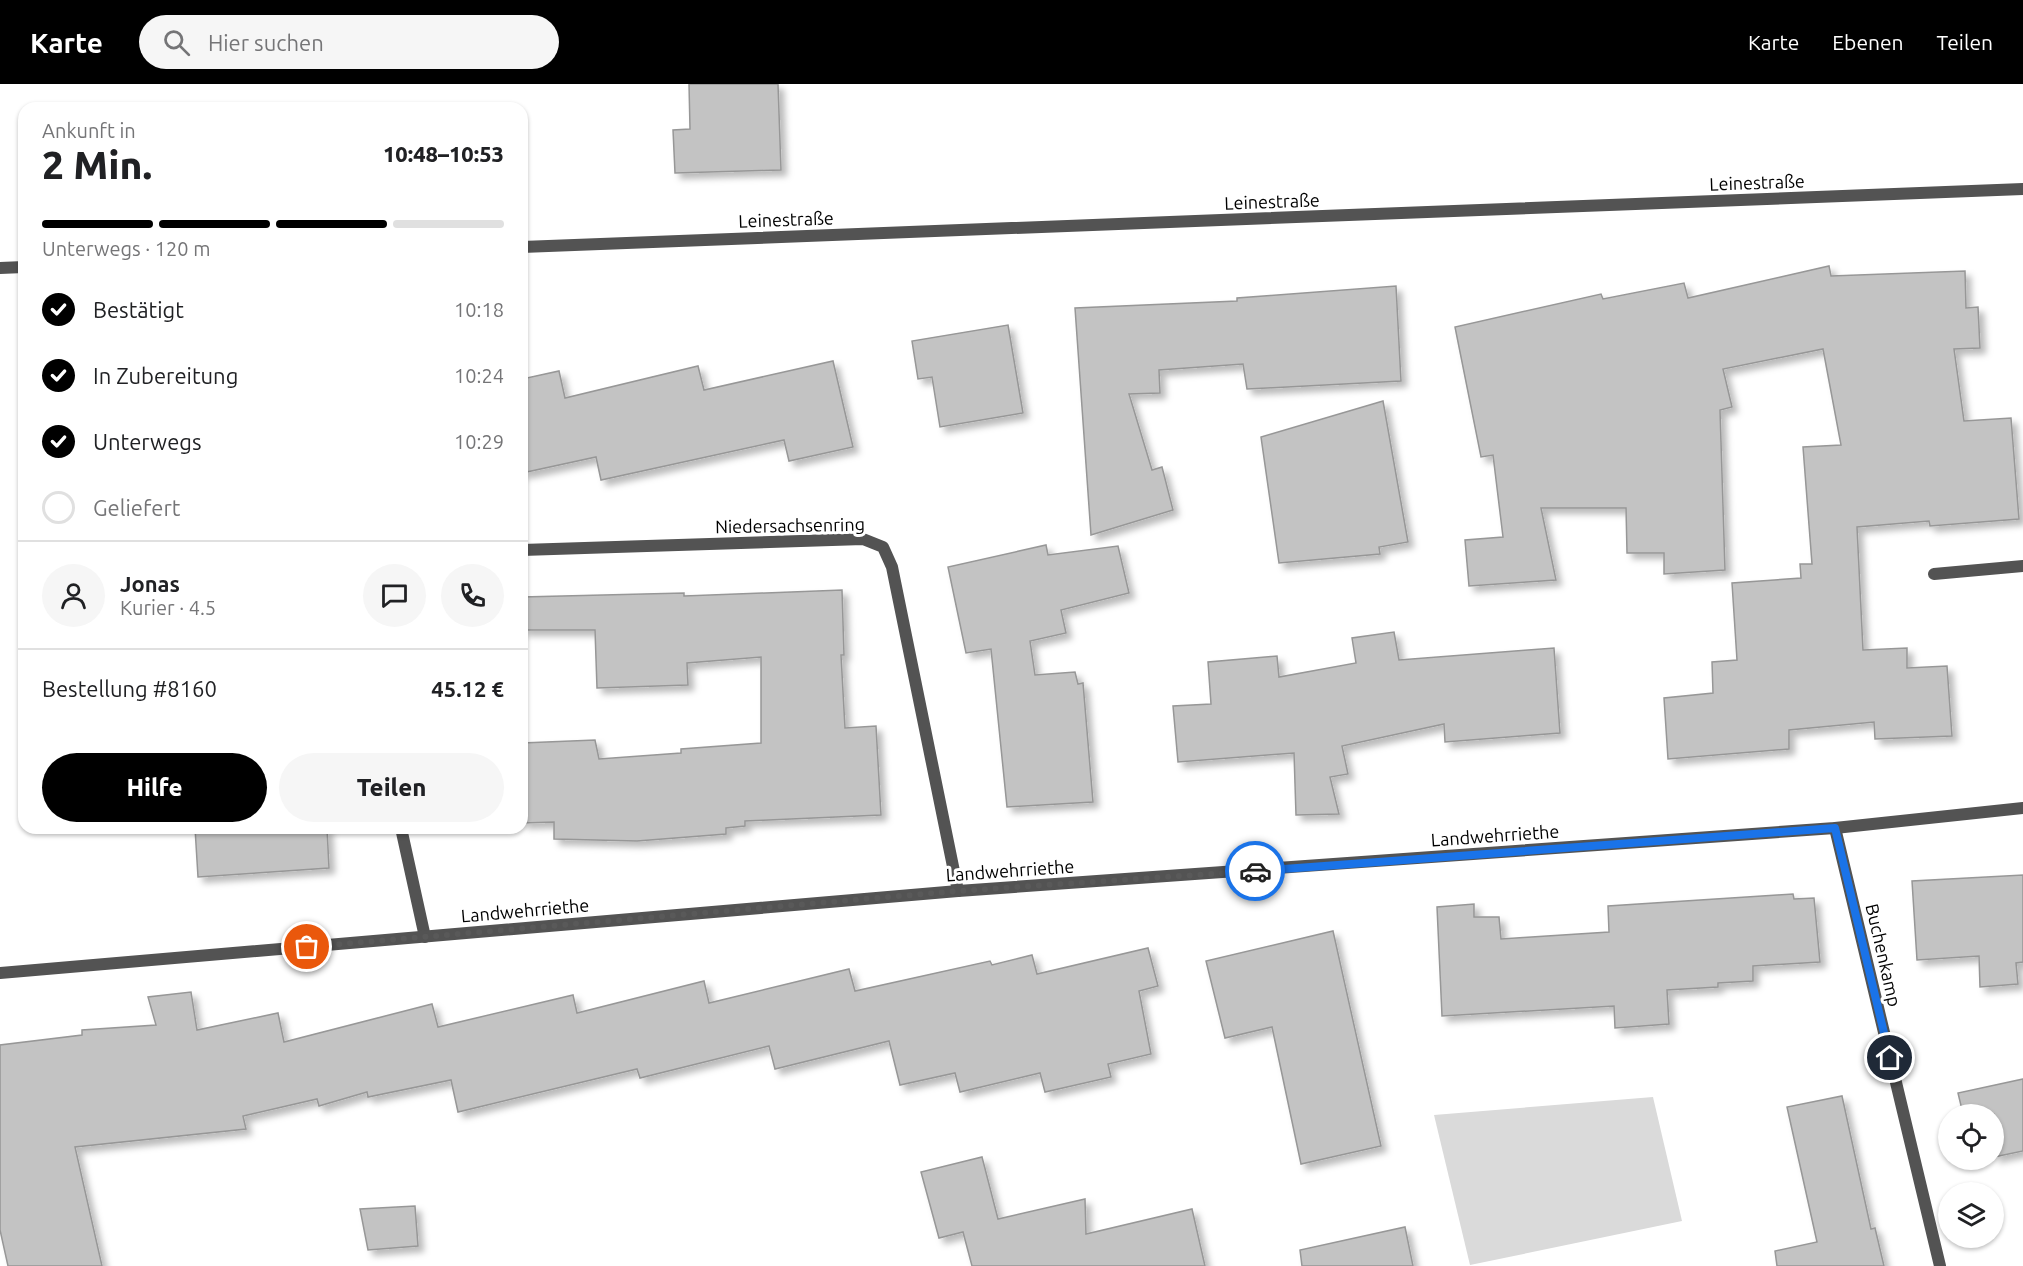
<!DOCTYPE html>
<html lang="de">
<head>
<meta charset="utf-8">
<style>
  body { margin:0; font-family:Ubuntu,sans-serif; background:#f6f6f6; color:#202124; height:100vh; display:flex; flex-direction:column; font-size:22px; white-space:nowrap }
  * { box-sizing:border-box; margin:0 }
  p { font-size:20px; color:#757577 }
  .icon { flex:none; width:33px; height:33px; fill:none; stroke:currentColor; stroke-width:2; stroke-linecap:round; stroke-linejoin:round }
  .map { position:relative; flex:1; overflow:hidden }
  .details { position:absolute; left:18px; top:18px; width:510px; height:732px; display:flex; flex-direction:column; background:#fff; border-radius:18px; box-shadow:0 2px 4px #0004 }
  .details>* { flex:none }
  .buttons { position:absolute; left:1938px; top:1020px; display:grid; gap:12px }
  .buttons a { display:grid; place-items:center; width:66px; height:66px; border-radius:50%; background:#fff; box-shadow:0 2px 4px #0004; font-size:30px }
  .pin { position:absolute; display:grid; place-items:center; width:51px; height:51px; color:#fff; margin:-26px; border:3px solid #fff; border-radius:50%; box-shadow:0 2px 6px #0007 }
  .courier { position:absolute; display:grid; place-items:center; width:60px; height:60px; margin:-30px; border:4px solid #1a73e8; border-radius:50%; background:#fff; color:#222; box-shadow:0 2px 8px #0007 }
  .head em { font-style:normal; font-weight:800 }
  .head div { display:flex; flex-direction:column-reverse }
  .head { display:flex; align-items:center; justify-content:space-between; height:102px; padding:0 24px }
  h1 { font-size:39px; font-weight:800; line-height:45px }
  .bar { display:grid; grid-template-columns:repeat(4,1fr); gap:9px 6px; align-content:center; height:72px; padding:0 24px }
  .bar i { height:8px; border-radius:4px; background:#e0e0e0 }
  .bar .current { background:#000 }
  .bar p { grid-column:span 4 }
  .line { display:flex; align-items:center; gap:15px; padding:0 24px; border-top:2px solid #e0e0e0 }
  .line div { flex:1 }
  .round { display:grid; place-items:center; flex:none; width:63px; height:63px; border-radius:32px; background:#f6f6f6 }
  ol { padding:0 24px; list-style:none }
  li { display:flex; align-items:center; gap:18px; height:66px }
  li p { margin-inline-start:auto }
  li .icon { padding:6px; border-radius:50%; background:#000; color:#fff; stroke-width:4 }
  li:last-child { color:#757577 }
  li i { width:33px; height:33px; border:3px solid #e0e0e0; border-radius:50% }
  .cta { display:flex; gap:12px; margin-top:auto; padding:12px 24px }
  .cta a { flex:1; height:69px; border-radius:36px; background:#000; color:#fff; font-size:24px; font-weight:800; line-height:69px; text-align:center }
  .cta a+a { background:#f6f6f6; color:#202124 }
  header { display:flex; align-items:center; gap:36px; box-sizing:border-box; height:84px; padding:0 30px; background:#000; color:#fff }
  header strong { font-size:28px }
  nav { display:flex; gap:33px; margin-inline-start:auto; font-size:21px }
  .search { width:420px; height:54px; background:#f6f6f6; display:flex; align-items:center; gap:15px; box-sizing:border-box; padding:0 21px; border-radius:33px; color:#757577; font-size:22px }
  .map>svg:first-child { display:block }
  .green { fill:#dadada }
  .building { fill:#c3c3c3; stroke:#979797; stroke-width:1.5; filter:url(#shadow) }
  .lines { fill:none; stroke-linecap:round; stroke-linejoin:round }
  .minor { stroke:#535353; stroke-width:12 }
  .tertiary { stroke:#535353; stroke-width:12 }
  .done { stroke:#595959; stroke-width:6; stroke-dasharray:0 10.8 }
  .route { stroke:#1a73e8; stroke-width:8 }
  .labels { text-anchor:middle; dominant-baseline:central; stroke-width:6; stroke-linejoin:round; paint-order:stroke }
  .street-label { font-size:18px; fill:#000; stroke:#fff }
</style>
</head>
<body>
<header>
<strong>Karte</strong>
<div class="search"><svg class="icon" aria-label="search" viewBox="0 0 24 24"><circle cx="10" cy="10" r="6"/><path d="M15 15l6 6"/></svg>Hier suchen</div>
<nav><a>Karte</a><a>Ebenen</a><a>Teilen</a></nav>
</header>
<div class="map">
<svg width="2023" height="1182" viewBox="0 0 2023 1182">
  <defs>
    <filter id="shadow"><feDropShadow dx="5.5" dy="5.5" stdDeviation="3" flood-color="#0004"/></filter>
  </defs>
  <rect width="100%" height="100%" fill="#fff"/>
  <path class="green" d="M1653 1013 1682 1137 1470 1181 1434 1031Z"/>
  <g class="building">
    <path d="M689 0H778L781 86 675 89 673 46 690 45Z"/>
    <path d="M1829 182 1831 192 1965 187 1966 224 1978 223 1980 264 1954 265 1964 337 2011 334 2019 435 1930 442 1929 437 1857 443 1863 566 1907 564V584L1947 582 1952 652 1875 655 1874 638 1789 646V665L1668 675 1664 614 1713 609 1712 578 1737 576 1732 499 1801 494 1800 480H1812L1803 363 1841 361 1823 265 1723 285 1732 323 1720 326 1725 486 1664 490V469H1627L1626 424H1541L1556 496 1469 502 1465 456 1503 453 1493 371 1481 373 1455 243 1601 210 1603 215 1684 199 1688 214Z"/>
    <path d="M1396 202 1401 297 1247 305 1243 280 1159 286 1160 309 1129 310 1152 386 1162 383 1173 426 1091 451 1075 224 1237 217V214Z"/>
    <path d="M1008 241 1023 329 940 343 932 293 918 295 912 257Z"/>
    <path d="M833 277 853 363 789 377 784 356 601 396 596 373 522 389V295L559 287 565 314 698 282 704 306Z"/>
    <path d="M1383 317 1408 458 1379 463 1380 470 1279 479 1261 353Z"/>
    <path d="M1046 461 1048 471 1118 462 1129 509 1061 526 1066 549 1030 557 1035 591 1075 588 1078 600 1083 599 1093 718 1007 723 991 565 966 569 948 483Z"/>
    <path d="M842 506 844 571H841L845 644 876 642 881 731 745 737V742L726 744V750L637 757 554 755V738L522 739V659L595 656 599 675 681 669V665L761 659V573L687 579 688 601 597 604 595 546H522V513L684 509V512Z"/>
    <path d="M1394 548 1399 576 1554 564 1560 649 1445 658 1444 640 1342 662 1348 690 1330 693 1339 730 1296 731 1294 669 1178 678 1173 622 1211 620 1208 578 1277 572 1279 593 1356 579 1352 554Z"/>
    <path d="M195 744H327L329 784 198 793Z"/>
    <path d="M2023 791V878L2016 879 2018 900 1980 903 1979 872 1917 876 1912 797Z"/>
    <path d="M1793 810 1794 815 1814 814 1820 878 1753 882V897L1718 899V903L1667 906 1669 940 1615 944 1614 922 1442 932 1437 823 1474 820V833H1499L1501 855 1609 848 1608 822Z"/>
    <path d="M1333 847 1381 1062 1301 1080 1272 943 1225 954 1206 877Z"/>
    <path d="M1148 864 1158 902 1139 907 1151 970 1108 980 1111 993 1045 1008 1040 989 960 1008 955 989 900 1001 889 957 775 985 769 962 640 994 637 985 458 1028 451 996 368 1013 367 1008 319 1022 317 1015 243 1032 246 1045 75 1063 102 1182H8L0 1146V961L82 951V946L156 941 148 913 191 908 197 946 278 929 284 958 432 920 438 943 573 911 577 929 704 897 709 919 849 885 855 907 990 877 992 881 1032 871 1037 890Z"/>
    <path d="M2023 995V1067L1994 1073V1030H1963L1958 1009Z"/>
    <path d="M1842 1012 1871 1145 1875 1144 1884 1182H1777L1775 1167 1817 1158 1787 1023Z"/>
    <path d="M982 1073 998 1135 1085 1115 1086 1150 1192 1125 1205 1182H972L963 1148 939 1154 921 1088Z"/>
    <path d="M415 1122 418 1162 368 1166 360 1125Z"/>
    <path d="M1405 1143 1413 1182H1302L1300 1166Z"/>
  </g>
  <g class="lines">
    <g class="minor">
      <path d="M522 466 863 455 883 463 892 483 958 807"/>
      <path d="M1934 490 2023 482"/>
      <path d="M401 744 425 853"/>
      <path d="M1835 744 1940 1182"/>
      <path d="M0 889 958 807 1835 744 2023 724"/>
    </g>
    <g class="tertiary">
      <path d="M522 163 2023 105"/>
      <path d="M0 184 24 183"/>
    </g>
  </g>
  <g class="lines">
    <path class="done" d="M307 863 958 807 1255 787"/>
    <path class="route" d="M1255 787 1835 744 1890 974"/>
  </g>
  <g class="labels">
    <g class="street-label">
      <text transform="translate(1757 98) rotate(-2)">Leinestraße</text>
      <text transform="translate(1272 117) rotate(-2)">Leinestraße</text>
      <text transform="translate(786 135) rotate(-2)">Leinestraße</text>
      <text transform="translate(790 441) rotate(-1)">Niedersachsenring</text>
      <text transform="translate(1495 751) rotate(-4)">Landwehrriethe</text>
      <text transform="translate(1010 786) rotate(-4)">Landwehrriethe</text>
      <text transform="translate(525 826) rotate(-5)">Landwehrriethe</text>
      <text transform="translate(1884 871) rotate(77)">Buchenkamp</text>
    </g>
  </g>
</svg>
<div class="buttons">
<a><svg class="icon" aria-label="locate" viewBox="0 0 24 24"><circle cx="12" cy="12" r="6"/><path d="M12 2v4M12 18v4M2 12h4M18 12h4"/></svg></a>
<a><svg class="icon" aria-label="layers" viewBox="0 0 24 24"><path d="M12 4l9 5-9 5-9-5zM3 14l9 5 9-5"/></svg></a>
</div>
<div class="pin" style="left:307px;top:863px;background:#ea580c"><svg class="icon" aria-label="bag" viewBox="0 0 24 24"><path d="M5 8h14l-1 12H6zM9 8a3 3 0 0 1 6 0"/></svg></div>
<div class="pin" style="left:1890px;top:974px;background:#1f2937"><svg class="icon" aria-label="home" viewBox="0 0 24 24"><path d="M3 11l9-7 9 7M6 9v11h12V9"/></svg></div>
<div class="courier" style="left:1255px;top:787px"><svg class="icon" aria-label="car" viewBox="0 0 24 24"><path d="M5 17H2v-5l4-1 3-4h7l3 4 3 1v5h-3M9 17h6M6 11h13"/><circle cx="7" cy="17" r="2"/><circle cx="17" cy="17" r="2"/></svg></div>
<section class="details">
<div class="head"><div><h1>2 Min.</h1><p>Ankunft in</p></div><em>10:48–10:53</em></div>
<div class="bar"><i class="current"></i><i class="current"></i><i class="current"></i><i></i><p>Unterwegs · 120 m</p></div>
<ol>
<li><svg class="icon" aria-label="check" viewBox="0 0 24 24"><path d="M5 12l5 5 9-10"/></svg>Bestätigt<p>10:18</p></li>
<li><svg class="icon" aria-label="check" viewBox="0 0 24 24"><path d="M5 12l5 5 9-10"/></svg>In Zubereitung<p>10:24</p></li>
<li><svg class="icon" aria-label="check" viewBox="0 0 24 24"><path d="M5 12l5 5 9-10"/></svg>Unterwegs<p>10:29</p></li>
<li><i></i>Geliefert</li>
</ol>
<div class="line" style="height:108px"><a class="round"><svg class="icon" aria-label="person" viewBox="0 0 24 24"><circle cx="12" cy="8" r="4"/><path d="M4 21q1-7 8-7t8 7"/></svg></a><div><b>Jonas</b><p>Kurier · 4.5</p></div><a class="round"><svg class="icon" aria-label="chat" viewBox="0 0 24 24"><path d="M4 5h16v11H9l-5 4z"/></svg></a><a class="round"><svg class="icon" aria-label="phone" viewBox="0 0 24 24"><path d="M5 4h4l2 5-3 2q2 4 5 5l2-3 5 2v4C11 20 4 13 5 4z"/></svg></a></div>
<div class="line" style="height:78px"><div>Bestellung #8160</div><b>45.12 €</b></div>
<div class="cta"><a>Hilfe</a><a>Teilen</a></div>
</section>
</div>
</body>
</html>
